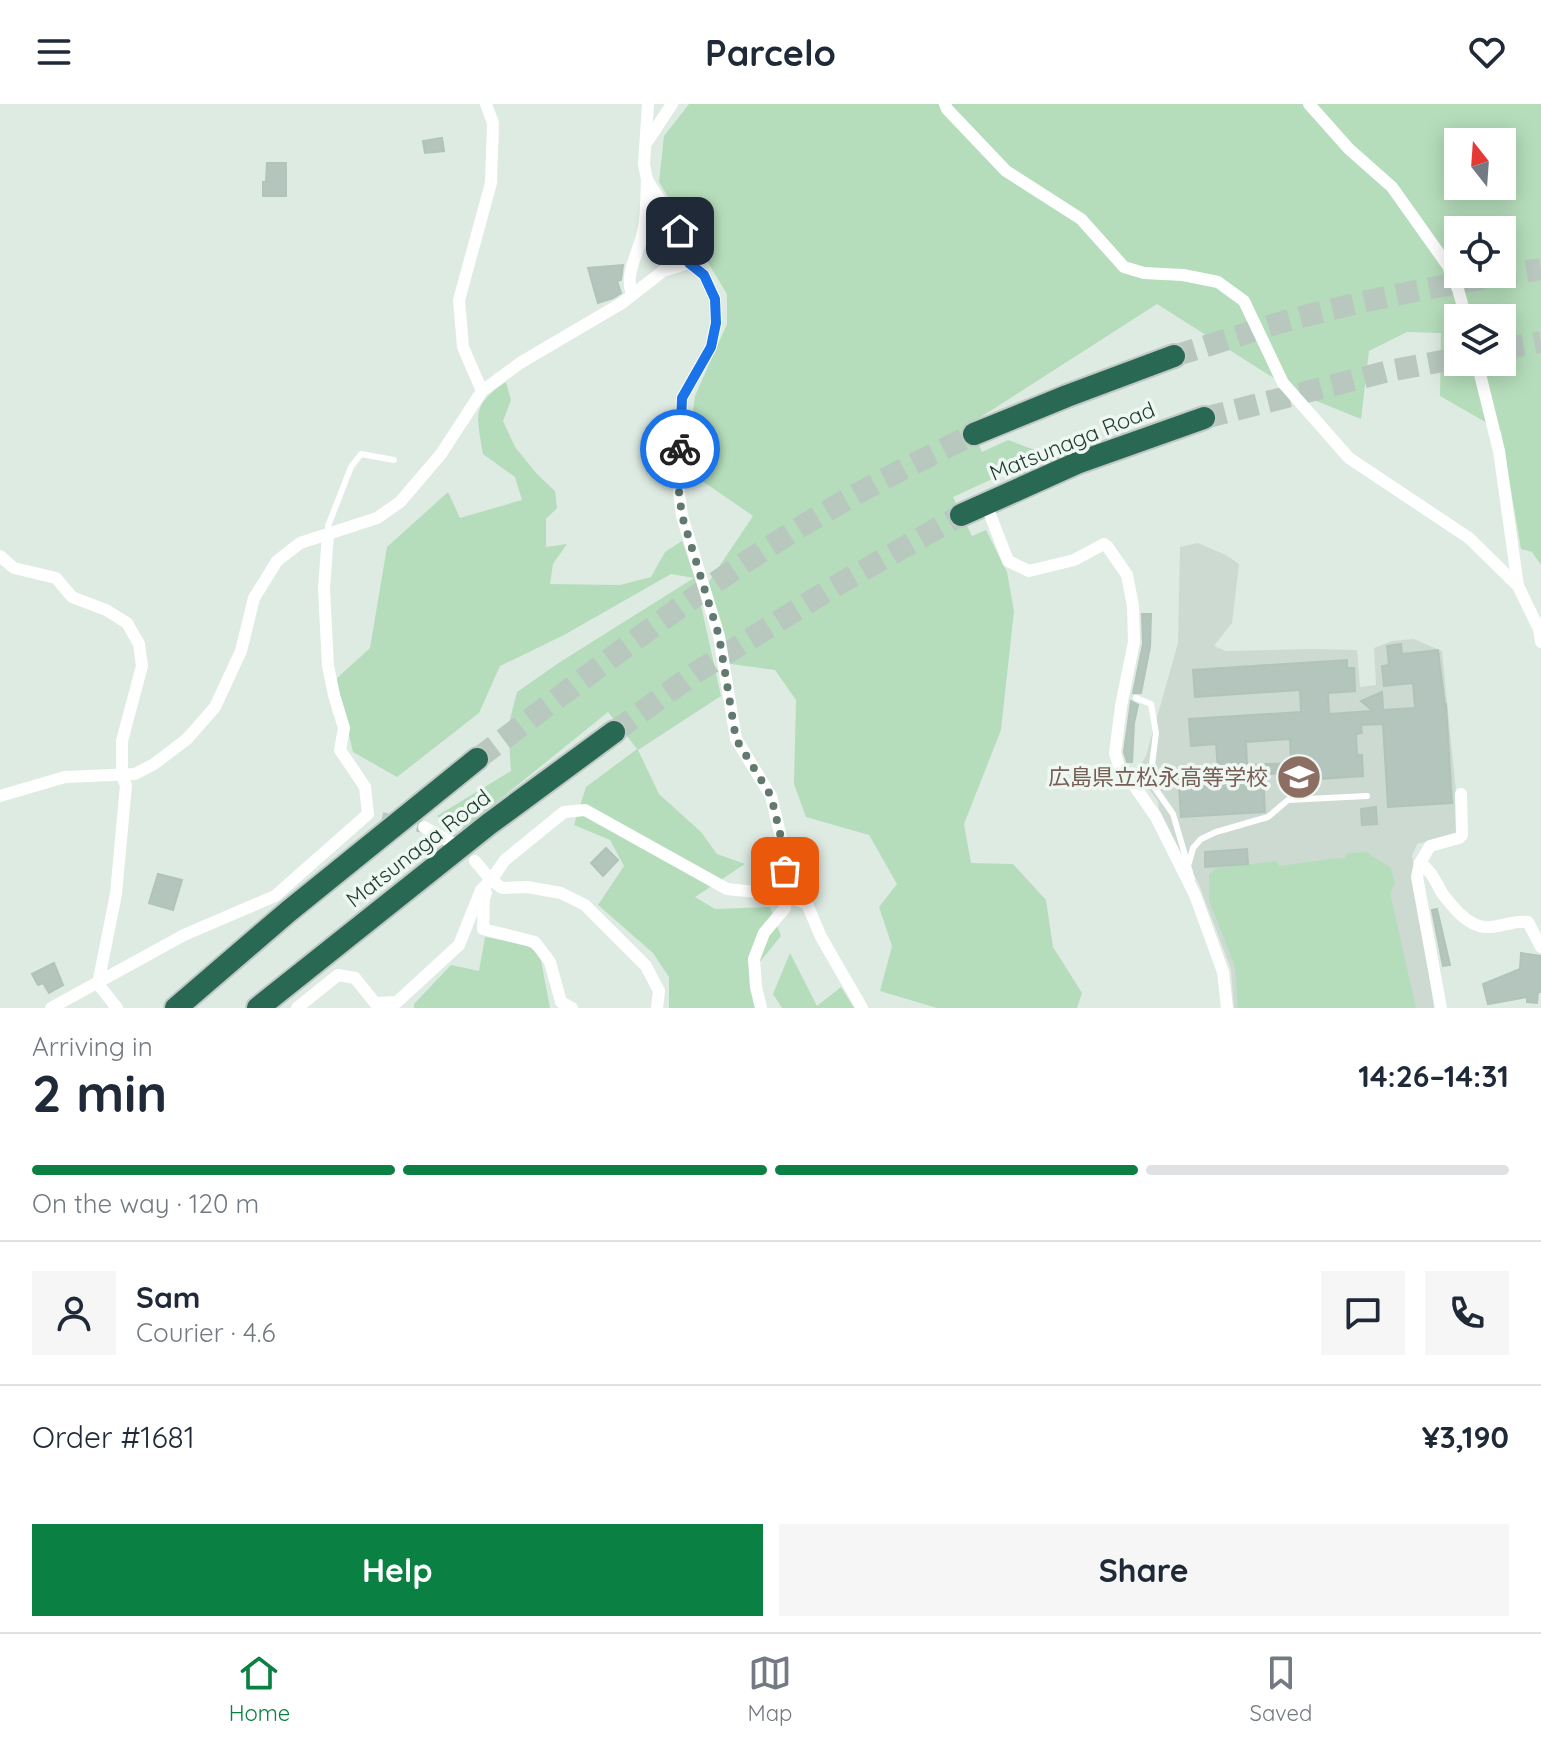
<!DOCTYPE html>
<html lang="en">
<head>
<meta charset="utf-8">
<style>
  body { margin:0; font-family:Quicksand,"Noto Sans JP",sans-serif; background:#f6f6f7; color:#1f2937; height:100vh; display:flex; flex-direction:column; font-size:30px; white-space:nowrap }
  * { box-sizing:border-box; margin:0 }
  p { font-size:26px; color:#747a83 }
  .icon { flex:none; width:44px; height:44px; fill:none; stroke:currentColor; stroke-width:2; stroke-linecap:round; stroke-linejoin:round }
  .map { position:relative; height:904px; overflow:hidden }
  .panel { display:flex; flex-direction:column; background:#fff; flex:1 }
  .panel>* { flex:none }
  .needle { width:52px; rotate:343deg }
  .buttons { position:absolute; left:1444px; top:24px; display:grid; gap:16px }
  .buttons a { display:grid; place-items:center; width:72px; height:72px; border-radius:0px; background:#fff; box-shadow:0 4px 20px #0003; font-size:40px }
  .pin { position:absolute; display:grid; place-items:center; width:68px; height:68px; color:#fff; margin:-34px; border-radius:16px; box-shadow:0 4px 12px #0006 }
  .courier { position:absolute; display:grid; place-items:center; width:80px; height:80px; margin:-40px; border:6px solid #1a73e8; border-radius:50%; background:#fff; color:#222; box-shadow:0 2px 10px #0007 }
  .head em { font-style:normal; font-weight:700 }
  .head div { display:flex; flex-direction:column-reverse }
  .head { display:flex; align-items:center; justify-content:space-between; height:136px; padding:0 32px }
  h1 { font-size:52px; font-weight:700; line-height:60px }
  .bar { display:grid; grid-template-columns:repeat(4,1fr); gap:12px 8px; align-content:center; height:96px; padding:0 32px }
  .bar i { height:10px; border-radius:6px; background:#e0e1e3 }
  .bar .selected { background:#0b8043 }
  .bar p { grid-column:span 4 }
  .line { display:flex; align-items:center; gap:20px; padding:0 32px; border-top:2px solid #e0e1e3 }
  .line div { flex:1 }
  .round { display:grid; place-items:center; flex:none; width:84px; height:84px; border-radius:0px; background:#f6f6f7 }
  .primary-button { display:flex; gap:16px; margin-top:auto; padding:16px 32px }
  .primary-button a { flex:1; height:92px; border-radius:0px; background:#0b8043; color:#fff; font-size:32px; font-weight:700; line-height:92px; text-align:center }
  .primary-button a+a { background:#f6f6f7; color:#1f2937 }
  header { display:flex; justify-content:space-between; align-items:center; height:104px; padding:0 32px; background:#fff; font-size:36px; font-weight:700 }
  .tabs { display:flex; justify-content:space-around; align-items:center; height:112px; border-top:2px solid #e0e1e3; background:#fff; font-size:22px; color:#747a83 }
  .tabs a { display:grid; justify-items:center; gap:4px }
  .tabs .selected { color:#0b8043 }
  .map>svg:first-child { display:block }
  .built { fill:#ccdad2 }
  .green { fill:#b5ddbb; fill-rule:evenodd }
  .building { fill:#b3c5bc; stroke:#b0c4b9; stroke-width:2; fill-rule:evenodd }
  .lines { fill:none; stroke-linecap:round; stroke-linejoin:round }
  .street-tunnel { stroke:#b8c8bf; stroke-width:12; stroke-dasharray:12 6; stroke-linecap:butt }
  .highway-tunnel { stroke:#b8c8bf; stroke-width:22; stroke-dasharray:22 11; stroke-linecap:butt }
  .highway-casing { stroke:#c0c8c5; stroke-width:26 }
  .lane { stroke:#fff; stroke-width:6 }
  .street { stroke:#fff; stroke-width:12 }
  .highway { stroke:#296953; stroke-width:22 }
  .done { stroke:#61796f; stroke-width:8; stroke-dasharray:0 14.4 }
  .route { stroke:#1a73e8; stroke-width:10 }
  .labels { text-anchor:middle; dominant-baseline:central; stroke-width:7; stroke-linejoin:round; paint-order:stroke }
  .street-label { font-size:22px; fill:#1e3b30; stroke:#eef7f2 }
  .education-label { font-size:22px; fill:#785e54; stroke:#eef7f2; text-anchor:end }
</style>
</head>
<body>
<header><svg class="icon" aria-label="menu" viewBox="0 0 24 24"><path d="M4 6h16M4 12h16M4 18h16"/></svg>Parcelo<svg class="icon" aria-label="heart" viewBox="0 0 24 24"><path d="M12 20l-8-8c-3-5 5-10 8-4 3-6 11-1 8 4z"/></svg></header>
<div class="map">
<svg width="1541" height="904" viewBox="0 0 1541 904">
  <rect width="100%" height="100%" fill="#deebe3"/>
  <path class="built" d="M1198 439 1226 451 1239 460 1232 519 1214 542 1226 547 1314 545 1357 546 1360 583 1376 581 1374 544 1392 537 1414 535 1442 547 1460 728 1417 740 1412 752 1434 904H1234L1231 865 1198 778 1180 747 1159 705 1158 697 1146 681 1139 664 1146 652 1178 539 1180 443Z"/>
  <g class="green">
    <path d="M689 0H1541V461L1532 448 1521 445 1501 327 1440 292 1441 229 1407 228 1369 247 1361 315 1299 290 1157 200 970 320 982 348 1008 336 1046 350 953 393 972 432 986 426 1007 468 1014 507 1001 626 964 720 971 759 1013 760 1046 796 1053 843 1082 889 1077 904H937L880 887 892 842 879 803 897 780 869 731 806 713 794 680 796 596 775 566 731 560 708 479 753 412 685 365 695 292 727 220V190L659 78 664 32ZM1458 38H1502V82H1458ZM1458 126H1502V170H1458ZM1458 214H1502V258H1458Z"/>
    <path d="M506 278 511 296 503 317 515 343 537 370 555 387 557 404 546 415V443L567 440 553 460 550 480 620 481 651 473 665 448 682 437 695 474 721 592 638 646 659 690 701 728 717 750 745 760 695 793 715 805 770 803 781 832 758 860 759 904H669V873L653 849 598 801 624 762 610 736 574 721 586 683 637 645 608 608 462 726 437 712 511 667 508 623 517 588 560 558 694 474 671 470 564 531 500 562 479 609 397 673 353 648 336 575 370 544 387 443 448 388 460 414 522 396 515 373 483 350C477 312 470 302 506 278Z"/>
    <path d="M1366 748 1391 764 1395 780 1390 789 1416 904H1238L1235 863 1209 796V770L1217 764 1277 757 1279 762 1331 755 1345 754 1347 749Z"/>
    <path d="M485 833 525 840 540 851 550 904H414V900L451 861 479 867Z"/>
    <path d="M790 849 817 902 841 883 854 904H782L773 890Z"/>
  </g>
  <g class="building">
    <path d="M442 34 444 47 425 49 423 37Z"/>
    <path d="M267 59H286V92H263V78H266Z"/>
    <path d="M623 161 621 176 617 177 621 189 613 194 598 199 588 164Z"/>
    <path d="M1142 510H1151L1150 543 1141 589H1133L1143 540Z"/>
    <path d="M1401 540 1402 550 1438 546 1445 602 1446 601 1452 699 1388 703 1383 620 1361 621 1362 629 1356 630 1357 651H1362L1363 672 1292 677V669L1263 670 1265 708 1181 713 1178 668 1218 665 1216 640 1191 642 1189 615 1301 608 1300 586 1195 593 1193 566 1347 556V564H1354L1355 587 1328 589 1329 610 1373 607 1361 597 1382 588 1383 606 1415 604 1413 579 1384 582 1382 562 1389 561 1387 542ZM1290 635 1291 659 1247 661 1246 638Z"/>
    <path d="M1131 597 1138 601 1134 619 1132 658H1127L1124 648Z"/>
    <path d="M1376 703 1377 720 1362 721 1361 705Z"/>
    <path d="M606 744 618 756 603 772 591 759Z"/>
    <path d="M1247 745 1248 760 1205 763V748Z"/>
    <path d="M158 770 182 776 173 806 149 799Z"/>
    <path d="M1437 805 1450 861 1443 862 1432 806Z"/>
    <path d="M1521 849 1541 852V888H1538L1537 899 1527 898V893L1488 900 1483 880 1520 865Z"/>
    <path d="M54 859 63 881 49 889 43 879 38 881 32 870Z"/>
  </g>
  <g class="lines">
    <path class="street-tunnel" d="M382 714 424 723"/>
    <g class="highway-tunnel">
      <path d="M1502 245 1541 238"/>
      <path d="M1174 252C1211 241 1248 228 1286 217 1370 194 1455 179 1541 165"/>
      <path d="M1204 314 1389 267 1458 254"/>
      <path d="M614 628 695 569 832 484 961 411"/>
      <path d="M477 655C592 569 705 478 829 406 876 378 925 354 974 330"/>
    </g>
    <g class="highway-casing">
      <g id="highway">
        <path d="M974 330 1067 292 1174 252"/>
        <path d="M961 411 1077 359 1204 314"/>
        <path d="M176 904 289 807 477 655"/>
        <path d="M258 904 489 720 614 628"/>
      </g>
    </g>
    <g class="lane">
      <path d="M328 429V422L351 363 361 350 394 356"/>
      <path d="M1136 594 1151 600 1156 629 1150 677 1173 710 1192 775"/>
      <path d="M1189 759 1193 744 1201 735 1216 728 1268 713 1288 696 1367 692"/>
    </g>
    <g class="street">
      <path d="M648 0 644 60 647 76 696 152 689 159"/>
      <path d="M945 0 947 5 1006 67 1081 115 1124 163 1144 169 1183 171 1218 178 1244 197 1283 279 1349 354 1469 434 1518 482"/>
      <path d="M1309 0 1349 45 1392 83 1448 162 1458 185 1466 214"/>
      <path d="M647 38 672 0"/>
      <path d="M632 190C624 170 639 148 643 128 647 112 646 93 647 76"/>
      <path d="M1477 258 1499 347 1518 482 1539 525 1541 538"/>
      <path d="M482 287 463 243 459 196 491 79 493 19 486 0"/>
      <path d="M986 400 1008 457 1029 467 1074 456 1104 440 1107 442 1127 471 1133 502 1134 538 1121 602 1115 649 1120 665 1133 680 1156 713 1195 791 1223 868 1227 904"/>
      <path d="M0 452 14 464 56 474 72 493 106 506 127 519 139 540 142 562 122 637V672L126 681 116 790 98 880 117 904"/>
      <path d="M0 692 65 673 135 670 154 660 187 635 215 603 241 547 254 494 277 457 300 439 377 414 400 398 441 350 482 287 520 259 622 199 663 167 689 159 704 171 715 195 716 219 711 243 682 294 679 388 682 412 719 532 736 635 771 692 783 742 786 791 785 804 764 829 754 855 756 883 761 904"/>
      <path d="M424 723 452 739"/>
      <path d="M475 757 491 776 502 784 527 783 561 789 585 801 646 862 659 887 657 904"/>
      <path d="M1420 759C1432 767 1435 777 1442 789 1452 802 1467 822 1485 823 1500 824 1513 816 1528 818L1541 843"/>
      <path d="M486 789 484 795 483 825 535 838 550 858 561 898 572 904"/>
      <path d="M51 904 184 831 275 792 368 710 365 683 340 646 344 624 334 591 328 562 324 485 328 430"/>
      <path d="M297 904 338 871 355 874 375 899 397 898 459 841 481 786 491 776 505 756 564 708 585 706 727 785 786 791 807 800 821 833 862 904"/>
      <path d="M1441 904 1417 773 1420 759 1430 742 1459 734 1462 731 1461 690"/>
    </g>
    <use href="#highway" class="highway"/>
  </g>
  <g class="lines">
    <path class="done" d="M680 345 679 388 682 412 719 532 736 635 771 692 783 742 785 767"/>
    <path class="route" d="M680 127 696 152 689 159 704 171 715 195 716 219 711 243 682 294 680 345"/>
  </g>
  <defs>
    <g id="school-disc" transform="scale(2.3)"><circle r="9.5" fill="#8d6e63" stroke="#eef7f2"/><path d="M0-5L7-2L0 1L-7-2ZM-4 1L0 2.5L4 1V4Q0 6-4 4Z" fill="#fff"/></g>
  </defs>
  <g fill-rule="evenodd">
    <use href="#school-disc" x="1299" y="673"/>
  </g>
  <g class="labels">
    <g class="street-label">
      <text transform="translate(1072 337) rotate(-22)">Matsunaga Road</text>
      <text transform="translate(418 744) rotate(-38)">Matsunaga Road</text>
    </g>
    <g class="education-label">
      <text x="1268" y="673">広島県立松永高等学校</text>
    </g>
  </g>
</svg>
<div class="buttons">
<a><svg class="needle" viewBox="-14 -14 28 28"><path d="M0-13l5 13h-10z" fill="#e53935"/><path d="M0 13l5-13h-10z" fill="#747a83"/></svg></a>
<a><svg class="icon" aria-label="locate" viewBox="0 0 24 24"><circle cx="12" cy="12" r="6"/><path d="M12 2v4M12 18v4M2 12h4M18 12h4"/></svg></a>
<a><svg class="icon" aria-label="layers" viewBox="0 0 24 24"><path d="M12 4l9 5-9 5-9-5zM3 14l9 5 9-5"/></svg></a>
</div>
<div class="pin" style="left:785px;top:767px;background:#ea580c"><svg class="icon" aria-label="bag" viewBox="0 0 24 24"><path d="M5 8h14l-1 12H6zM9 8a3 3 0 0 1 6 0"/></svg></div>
<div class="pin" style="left:680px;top:127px;background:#1f2937"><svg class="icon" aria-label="home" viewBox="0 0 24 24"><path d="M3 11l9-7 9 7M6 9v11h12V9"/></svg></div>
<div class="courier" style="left:680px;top:345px"><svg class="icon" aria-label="bike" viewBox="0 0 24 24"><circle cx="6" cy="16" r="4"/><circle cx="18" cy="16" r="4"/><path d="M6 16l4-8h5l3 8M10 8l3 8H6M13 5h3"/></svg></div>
</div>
<section class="panel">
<div class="head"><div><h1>2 min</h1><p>Arriving in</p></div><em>14:26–14:31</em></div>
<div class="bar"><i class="selected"></i><i class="selected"></i><i class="selected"></i><i></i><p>On the way · 120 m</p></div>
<div class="line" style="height:144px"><a class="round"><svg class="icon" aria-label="person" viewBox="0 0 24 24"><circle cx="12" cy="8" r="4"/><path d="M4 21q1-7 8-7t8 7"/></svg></a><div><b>Sam</b><p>Courier · 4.6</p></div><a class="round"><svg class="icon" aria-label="chat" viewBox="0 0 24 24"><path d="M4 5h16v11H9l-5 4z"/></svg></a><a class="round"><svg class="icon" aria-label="phone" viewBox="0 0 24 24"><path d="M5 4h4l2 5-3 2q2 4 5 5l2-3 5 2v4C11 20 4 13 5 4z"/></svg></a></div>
<div class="line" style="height:104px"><div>Order #1681</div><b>¥3,190</b></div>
<div class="primary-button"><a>Help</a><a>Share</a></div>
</section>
<nav class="tabs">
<a class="selected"><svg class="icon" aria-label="home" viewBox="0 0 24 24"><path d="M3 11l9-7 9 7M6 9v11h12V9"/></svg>Home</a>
<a><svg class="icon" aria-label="map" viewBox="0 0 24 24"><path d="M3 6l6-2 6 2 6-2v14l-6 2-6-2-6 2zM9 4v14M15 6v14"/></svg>Map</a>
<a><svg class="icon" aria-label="saved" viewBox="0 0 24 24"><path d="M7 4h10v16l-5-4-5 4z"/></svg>Saved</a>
</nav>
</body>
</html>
